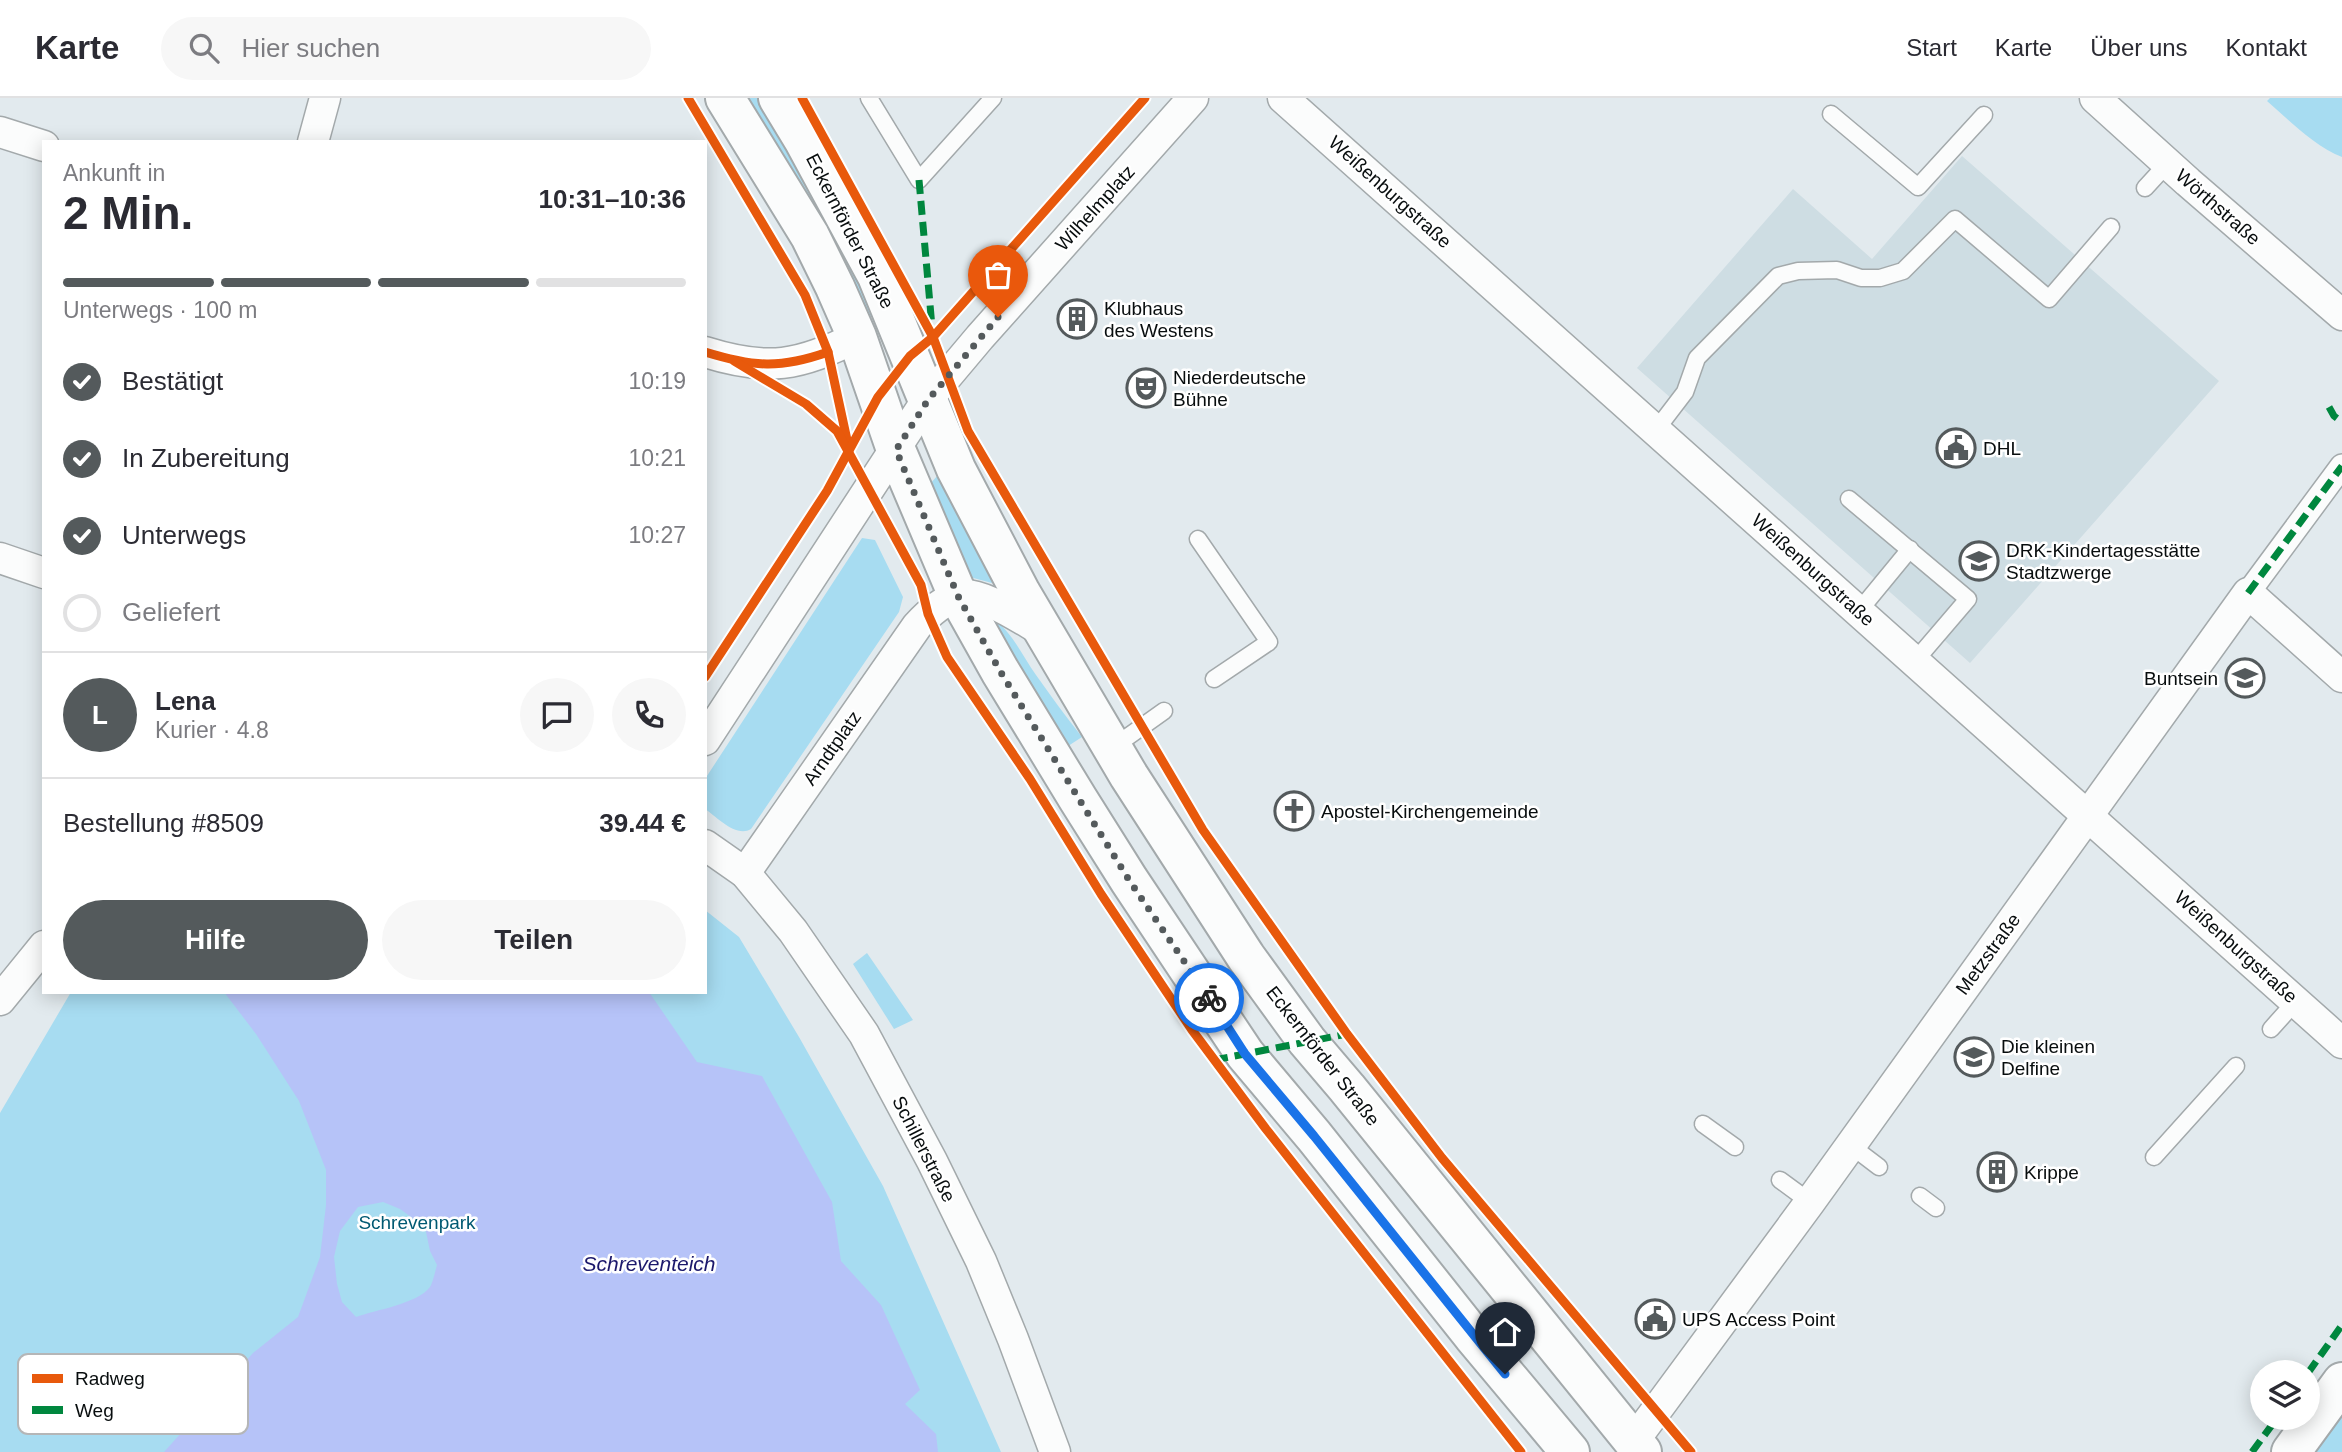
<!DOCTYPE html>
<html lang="de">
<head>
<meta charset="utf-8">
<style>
  body { margin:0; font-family:Helvetica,sans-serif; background:#f7f7f7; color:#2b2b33; height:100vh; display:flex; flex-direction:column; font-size:26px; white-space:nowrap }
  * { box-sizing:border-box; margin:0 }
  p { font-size:23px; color:#7c7c81 }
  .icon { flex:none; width:38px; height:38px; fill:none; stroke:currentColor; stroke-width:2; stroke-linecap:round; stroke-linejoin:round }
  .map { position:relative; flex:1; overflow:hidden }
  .panel { position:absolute; left:42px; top:42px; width:665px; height:854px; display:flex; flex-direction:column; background:#fff; border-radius:0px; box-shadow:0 4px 18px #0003 }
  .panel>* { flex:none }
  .fabs { position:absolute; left:2250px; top:1262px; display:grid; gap:14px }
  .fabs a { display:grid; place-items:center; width:70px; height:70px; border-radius:50%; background:#fff; box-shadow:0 4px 18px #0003; font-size:35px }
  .pin { position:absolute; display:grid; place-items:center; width:60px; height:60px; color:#fff; margin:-72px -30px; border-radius:50% 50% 50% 0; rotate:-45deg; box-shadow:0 0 7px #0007 }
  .pin .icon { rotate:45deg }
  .courier { position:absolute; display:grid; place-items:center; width:70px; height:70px; margin:-35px; border:5px solid #1a73e8; border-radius:50%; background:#fff; color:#222; box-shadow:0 2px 9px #0007 }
  .summary em { font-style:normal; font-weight:800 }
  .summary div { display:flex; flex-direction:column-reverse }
  .summary { display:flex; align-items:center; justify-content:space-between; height:119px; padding:0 21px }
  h1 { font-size:46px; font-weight:800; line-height:52px }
  .bar { display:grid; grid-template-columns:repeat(4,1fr); gap:10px 7px; align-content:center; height:84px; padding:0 21px }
  .bar i { height:9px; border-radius:5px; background:#e1e1e2 }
  .bar .selected { background:#545a5c }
  .bar p { grid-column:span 4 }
  .line { display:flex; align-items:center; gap:18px; padding:0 21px; border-top:2px solid #e1e1e2 }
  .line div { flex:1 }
  .round { display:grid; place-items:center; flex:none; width:74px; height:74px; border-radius:37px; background:#f7f7f7 }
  ol { padding:0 21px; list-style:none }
  li { display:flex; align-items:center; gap:21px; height:77px }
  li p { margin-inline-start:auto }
  li .icon { padding:7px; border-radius:50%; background:#545a5c; color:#fff; stroke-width:4 }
  li:last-child { color:#7c7c81 }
  li i { width:38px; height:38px; border:4px solid #e1e1e2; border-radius:50% }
  .action { display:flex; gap:14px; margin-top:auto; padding:14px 21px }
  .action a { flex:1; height:80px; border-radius:42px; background:#545a5c; color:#fff; font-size:28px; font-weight:800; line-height:80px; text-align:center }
  .action a+a { background:#f7f7f7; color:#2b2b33 }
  header { display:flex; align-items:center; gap:42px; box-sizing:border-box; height:98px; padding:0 35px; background:#fff; border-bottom:2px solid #e1e1e2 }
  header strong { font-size:33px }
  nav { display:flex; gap:38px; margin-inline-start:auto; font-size:24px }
  .search { width:490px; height:63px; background:#f7f7f7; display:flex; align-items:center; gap:18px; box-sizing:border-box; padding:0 24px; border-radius:38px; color:#7c7c81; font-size:26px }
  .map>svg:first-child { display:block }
  .built { fill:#cedde3 }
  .green { fill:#a7dcf1 }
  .water { fill:#b6c3f8; fill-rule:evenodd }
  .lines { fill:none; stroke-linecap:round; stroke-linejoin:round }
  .service-casing { stroke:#a3a9ab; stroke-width:19 }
  .pedestrian-casing { stroke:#a3a9ab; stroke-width:26 }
  .minor-casing { stroke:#a3a9ab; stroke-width:33 }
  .secondary-casing { stroke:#a3a9ab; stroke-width:42 }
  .service { stroke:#fbfcfc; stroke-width:16 }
  .pedestrian { stroke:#fbfcfc; stroke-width:23 }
  .minor { stroke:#fbfcfc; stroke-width:30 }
  .secondary { stroke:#fbfcfc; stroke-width:38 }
  .quiet { stroke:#00873e; stroke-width:7; stroke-dasharray:14 7; stroke-linecap:butt }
  .cycleway-casing { stroke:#fff; stroke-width:13 }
  .cycleway { stroke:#e8590c; stroke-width:9 }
  .done { stroke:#545a5c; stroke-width:7; stroke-dasharray:0 12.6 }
  .route { stroke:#1a73e8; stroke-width:9 }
  .labels { text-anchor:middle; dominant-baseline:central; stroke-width:5; stroke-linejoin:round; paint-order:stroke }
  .street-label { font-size:19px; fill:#080d0e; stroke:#fff }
  .poi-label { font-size:19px; fill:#080d0e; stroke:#fff; text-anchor:start }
  .park-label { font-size:19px; fill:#005972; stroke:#fff }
  .water-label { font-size:21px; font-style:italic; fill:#1c196c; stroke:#fff }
  .key { fill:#fff; stroke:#b5b6b7; stroke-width:2 }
  .key-label { font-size:19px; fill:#080d0e }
</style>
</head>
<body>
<header>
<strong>Karte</strong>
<div class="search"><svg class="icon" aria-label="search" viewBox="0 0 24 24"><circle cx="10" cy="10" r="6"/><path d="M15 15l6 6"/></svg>Hier suchen</div>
<nav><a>Start</a><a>Karte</a><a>Über uns</a><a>Kontakt</a></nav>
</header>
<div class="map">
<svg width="2342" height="1354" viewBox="0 0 2342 1354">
  <rect width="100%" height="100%" fill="#e2eaee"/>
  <path class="built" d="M1962 58 2219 283 1970 565 1637 270 1793 91 1872 161Z"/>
  <g class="green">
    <path d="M746 0H758L778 30 876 216 863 221Z"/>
    <path d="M2270 0H2342V59C2314 48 2290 23 2267 3Z"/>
    <path d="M940 375 997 483 992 485 966 478 928 388Z"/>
    <path d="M862 440 875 442 903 499 899 514 751 731C736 740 717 719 705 711V681Z"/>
    <path d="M990 518C1012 533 1021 556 1036 577 1051 598 1066 619 1082 639L1062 652Z"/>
    <path d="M705 812 739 839 799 939 883 1088 1001 1354H0V1015L71 894H705Z"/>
    <path d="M867 855 913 922 894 931 853 866Z"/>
    <path d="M2342 1312V1354H2314Z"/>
  </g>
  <path class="water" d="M224 894H649L697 964 762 978 832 1104 841 1163 881 1207 920 1292 905 1306 936 1336 938 1354H164L253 1255 298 1219 320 1159 326 1107V1072L299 1003 256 936ZM383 1104 400 1111 425 1129 430 1153 437 1167C435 1174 433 1184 430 1189 417 1206 375 1212 356 1219L342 1204 337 1186 334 1159 340 1133 358 1109Z"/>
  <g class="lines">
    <g class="service-casing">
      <g id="service">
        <path d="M869 0 919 82 993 0"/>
        <path d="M1831 16 1918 89 1984 17"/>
        <path d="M2145 90 2168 65"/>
        <path d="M1656 332 1685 294 1697 260 1778 178 1798 173 1837 172 1861 180H1880L1903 173 1955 121 2049 201 2111 129"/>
        <path d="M1849 401 1968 501 1915 563"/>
        <path d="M1198 441 1269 544 1214 581"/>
        <path d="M1859 513 1910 451"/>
        <path d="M1112 650 1164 613"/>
        <path d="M2271 931 2296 903"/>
        <path d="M1703 1026 1735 1049"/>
        <path d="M1850 1047 1879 1069"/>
        <path d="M2154 1059 2236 968"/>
        <path d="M1780 1082 1810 1104"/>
        <path d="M1920 1098 1936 1110"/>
      </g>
    </g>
    <g class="pedestrian-casing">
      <path id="pedestrian" d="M2248 495 2342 368"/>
    </g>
    <g class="minor-casing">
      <g id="minor">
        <path d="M1283 0 2342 945"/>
        <path d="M2095 0 2188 84 2342 217"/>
        <path d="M0 34 44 48"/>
        <path d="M313 44 325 0"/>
        <path d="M705 254C769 274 798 268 857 239"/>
        <path d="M0 460 44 475"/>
        <path d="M705 642 927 302 980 239 1193 0"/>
        <path d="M705 747 745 775 793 833 864 936 932 1063 981 1163 1013 1241 1055 1354"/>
        <path d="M745 775 917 528C927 517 942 503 958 498 979 491 1024 523 1044 534"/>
        <path d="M0 902 44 848"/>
        <path d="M1633 1344 1810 1104 2248 495 2342 579"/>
      </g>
    </g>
    <g class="secondary-casing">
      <g id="secondary">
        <path d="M725 0 810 138 835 189 857 239 896 352 958 498 1000 573 1078 701 1129 782 1245 956 1314 1038 1473 1238 1570 1354"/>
        <path d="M778 0 804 43 877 178 956 371 1021 495 1129 678 1246 859 1307 943 1347 990 1642 1354"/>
        <path d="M2291 1354 2342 1284"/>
      </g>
    </g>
    <use href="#service" class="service"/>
    <use href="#pedestrian" class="pedestrian"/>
    <use href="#minor" class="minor"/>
    <use href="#secondary" class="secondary"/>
    <g class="quiet">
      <path d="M919 82 932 229"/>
      <path d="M2329 309 2334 318 2342 324"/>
      <path d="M2248 495 2342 368"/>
      <path d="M1214 962 1347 936"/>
      <path d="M2308 1275 2342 1227"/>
      <path d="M2252 1354 2277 1320"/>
    </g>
    <g class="cycleway-casing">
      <g id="cycleway">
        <path d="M688 0 805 197 828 254 847 342"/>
        <path d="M802 0 933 239 968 333 1203 732 1347 936 1442 1060 1691 1354"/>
        <path d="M705 254C754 269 780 271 828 254"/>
        <path d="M734 263 806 306 837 333 921 487 928 516 947 559 1030 681 1101 796 1192 932 1266 1031 1521 1354"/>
        <path d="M705 579 827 393 878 299 910 258 933 239 1145 0"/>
      </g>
    </g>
    <use href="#cycleway" class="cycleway"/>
  </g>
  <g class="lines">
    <path class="done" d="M998 219 928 302 896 352 958 498 1000 573 1129 782 1209 900"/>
    <path class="route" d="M1209 900 1245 956 1314 1038 1505 1276"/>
  </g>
  <defs>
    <g id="building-ring" transform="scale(2.0125)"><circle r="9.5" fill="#fff" stroke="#545a5c" stroke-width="1.5"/><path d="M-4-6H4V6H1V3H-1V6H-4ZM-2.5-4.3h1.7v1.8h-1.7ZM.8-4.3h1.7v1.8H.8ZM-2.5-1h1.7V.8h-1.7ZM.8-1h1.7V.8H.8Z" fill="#545a5c"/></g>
    <g id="theatre-ring" transform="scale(2.0125)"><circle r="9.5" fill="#fff" stroke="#545a5c" stroke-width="1.5"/><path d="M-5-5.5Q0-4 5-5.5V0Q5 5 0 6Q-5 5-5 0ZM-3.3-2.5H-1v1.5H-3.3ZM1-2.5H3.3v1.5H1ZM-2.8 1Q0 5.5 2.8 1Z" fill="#545a5c"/></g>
    <g id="civic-ring" transform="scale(2.0125)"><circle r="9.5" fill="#fff" stroke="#545a5c" stroke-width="1.5"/><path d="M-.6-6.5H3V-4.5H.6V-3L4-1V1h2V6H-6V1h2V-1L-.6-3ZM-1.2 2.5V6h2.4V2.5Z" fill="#545a5c"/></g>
    <g id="school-ring" transform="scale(2.0125)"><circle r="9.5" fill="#fff" stroke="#545a5c" stroke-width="1.5"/><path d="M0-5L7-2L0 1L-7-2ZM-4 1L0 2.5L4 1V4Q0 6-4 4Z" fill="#545a5c"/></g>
    <g id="church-ring" transform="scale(2.0125)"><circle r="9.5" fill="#fff" stroke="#545a5c" stroke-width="1.5"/><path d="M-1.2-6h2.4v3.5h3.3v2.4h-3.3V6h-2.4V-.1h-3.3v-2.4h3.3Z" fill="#545a5c"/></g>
  </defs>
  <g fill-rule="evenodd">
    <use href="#building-ring" x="1077" y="221"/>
    <use href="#theatre-ring" x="1146" y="290"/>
    <use href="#civic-ring" x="1956" y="350"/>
    <use href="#school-ring" x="1979" y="463"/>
    <use href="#school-ring" x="2245" y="580"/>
    <use href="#church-ring" x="1294" y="713"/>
    <use href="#school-ring" x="1974" y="959"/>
    <use href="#building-ring" x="1997" y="1074"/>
    <use href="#civic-ring" x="1655" y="1221"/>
  </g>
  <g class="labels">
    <g class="street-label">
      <text transform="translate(1390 94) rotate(42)">Weißenburgstraße</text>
      <text transform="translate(2218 109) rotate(41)">Wörthstraße</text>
      <text transform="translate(1095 110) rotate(-48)">Wilhelmplatz</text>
      <text transform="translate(850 133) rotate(63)">Eckernförder Straße</text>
      <text transform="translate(1813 472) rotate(42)">Weißenburgstraße</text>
      <text transform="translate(832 650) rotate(-55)">Arndtplatz</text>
      <text transform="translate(2236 849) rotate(42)">Weißenburgstraße</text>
      <text transform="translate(1988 856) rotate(-54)">Metzstraße</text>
      <text transform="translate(1323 958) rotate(52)">Eckernförder Straße</text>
      <text transform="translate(924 1051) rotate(63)">Schillerstraße</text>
    </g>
    <g class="poi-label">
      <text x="1104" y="210">Klubhaus<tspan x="1104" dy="22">des Westens</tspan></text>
      <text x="1173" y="279">Niederdeutsche<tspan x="1173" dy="22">Bühne</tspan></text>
      <text x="1983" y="350">DHL</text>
      <text x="2006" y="452">DRK-Kindertagesstätte<tspan x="2006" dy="22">Stadtzwerge</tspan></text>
      <text x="2218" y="580" text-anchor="end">Buntsein</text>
      <text x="1321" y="713">Apostel-Kirchengemeinde</text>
      <text x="2001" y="948">Die kleinen<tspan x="2001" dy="22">Delfine</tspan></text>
      <text x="2024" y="1074">Krippe</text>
      <text x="1682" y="1221">UPS Access Point</text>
    </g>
    <g class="park-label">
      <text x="417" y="1124">Schrevenpark</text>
    </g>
    <g class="water-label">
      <text x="649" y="1165">Schreventeich</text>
    </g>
  </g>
  <rect x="18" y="1256" width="230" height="80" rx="10" class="key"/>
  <rect x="32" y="1276" width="31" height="9" fill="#e8590c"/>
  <rect x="32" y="1308" width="31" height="8" fill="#00873e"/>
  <g class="key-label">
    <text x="75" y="1287">Radweg</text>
    <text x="75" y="1319">Weg</text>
  </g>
</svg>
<div class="fabs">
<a><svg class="icon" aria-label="layers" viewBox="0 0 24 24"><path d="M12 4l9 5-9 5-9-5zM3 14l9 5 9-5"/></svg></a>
</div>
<div class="pin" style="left:998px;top:219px;background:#ea580c"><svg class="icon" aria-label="bag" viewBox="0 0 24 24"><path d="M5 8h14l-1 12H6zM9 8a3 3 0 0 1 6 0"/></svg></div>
<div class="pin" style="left:1505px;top:1276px;background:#1f2937"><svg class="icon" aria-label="home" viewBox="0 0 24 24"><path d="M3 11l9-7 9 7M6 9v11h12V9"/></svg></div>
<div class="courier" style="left:1209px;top:900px"><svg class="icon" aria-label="bike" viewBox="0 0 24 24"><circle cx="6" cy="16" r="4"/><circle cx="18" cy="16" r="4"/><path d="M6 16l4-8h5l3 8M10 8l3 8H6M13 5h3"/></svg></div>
<section class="panel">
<div class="summary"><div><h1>2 Min.</h1><p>Ankunft in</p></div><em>10:31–10:36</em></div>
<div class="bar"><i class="selected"></i><i class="selected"></i><i class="selected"></i><i></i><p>Unterwegs · 100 m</p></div>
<ol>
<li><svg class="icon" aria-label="check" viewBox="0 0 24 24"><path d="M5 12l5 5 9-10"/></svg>Bestätigt<p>10:19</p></li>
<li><svg class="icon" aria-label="check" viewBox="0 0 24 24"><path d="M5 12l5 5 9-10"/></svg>In Zubereitung<p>10:21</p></li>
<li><svg class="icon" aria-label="check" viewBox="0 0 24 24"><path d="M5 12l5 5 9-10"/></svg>Unterwegs<p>10:27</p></li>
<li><i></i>Geliefert</li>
</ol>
<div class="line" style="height:126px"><b class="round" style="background:#545a5c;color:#fff">L</b><div><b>Lena</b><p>Kurier · 4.8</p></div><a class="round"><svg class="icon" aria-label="chat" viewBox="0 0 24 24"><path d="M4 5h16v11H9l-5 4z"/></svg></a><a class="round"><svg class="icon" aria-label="phone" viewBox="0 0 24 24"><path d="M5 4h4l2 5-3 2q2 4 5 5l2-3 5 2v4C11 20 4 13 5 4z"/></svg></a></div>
<div class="line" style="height:91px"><div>Bestellung #8509</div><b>39.44 €</b></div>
<div class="action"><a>Hilfe</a><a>Teilen</a></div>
</section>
</div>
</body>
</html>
